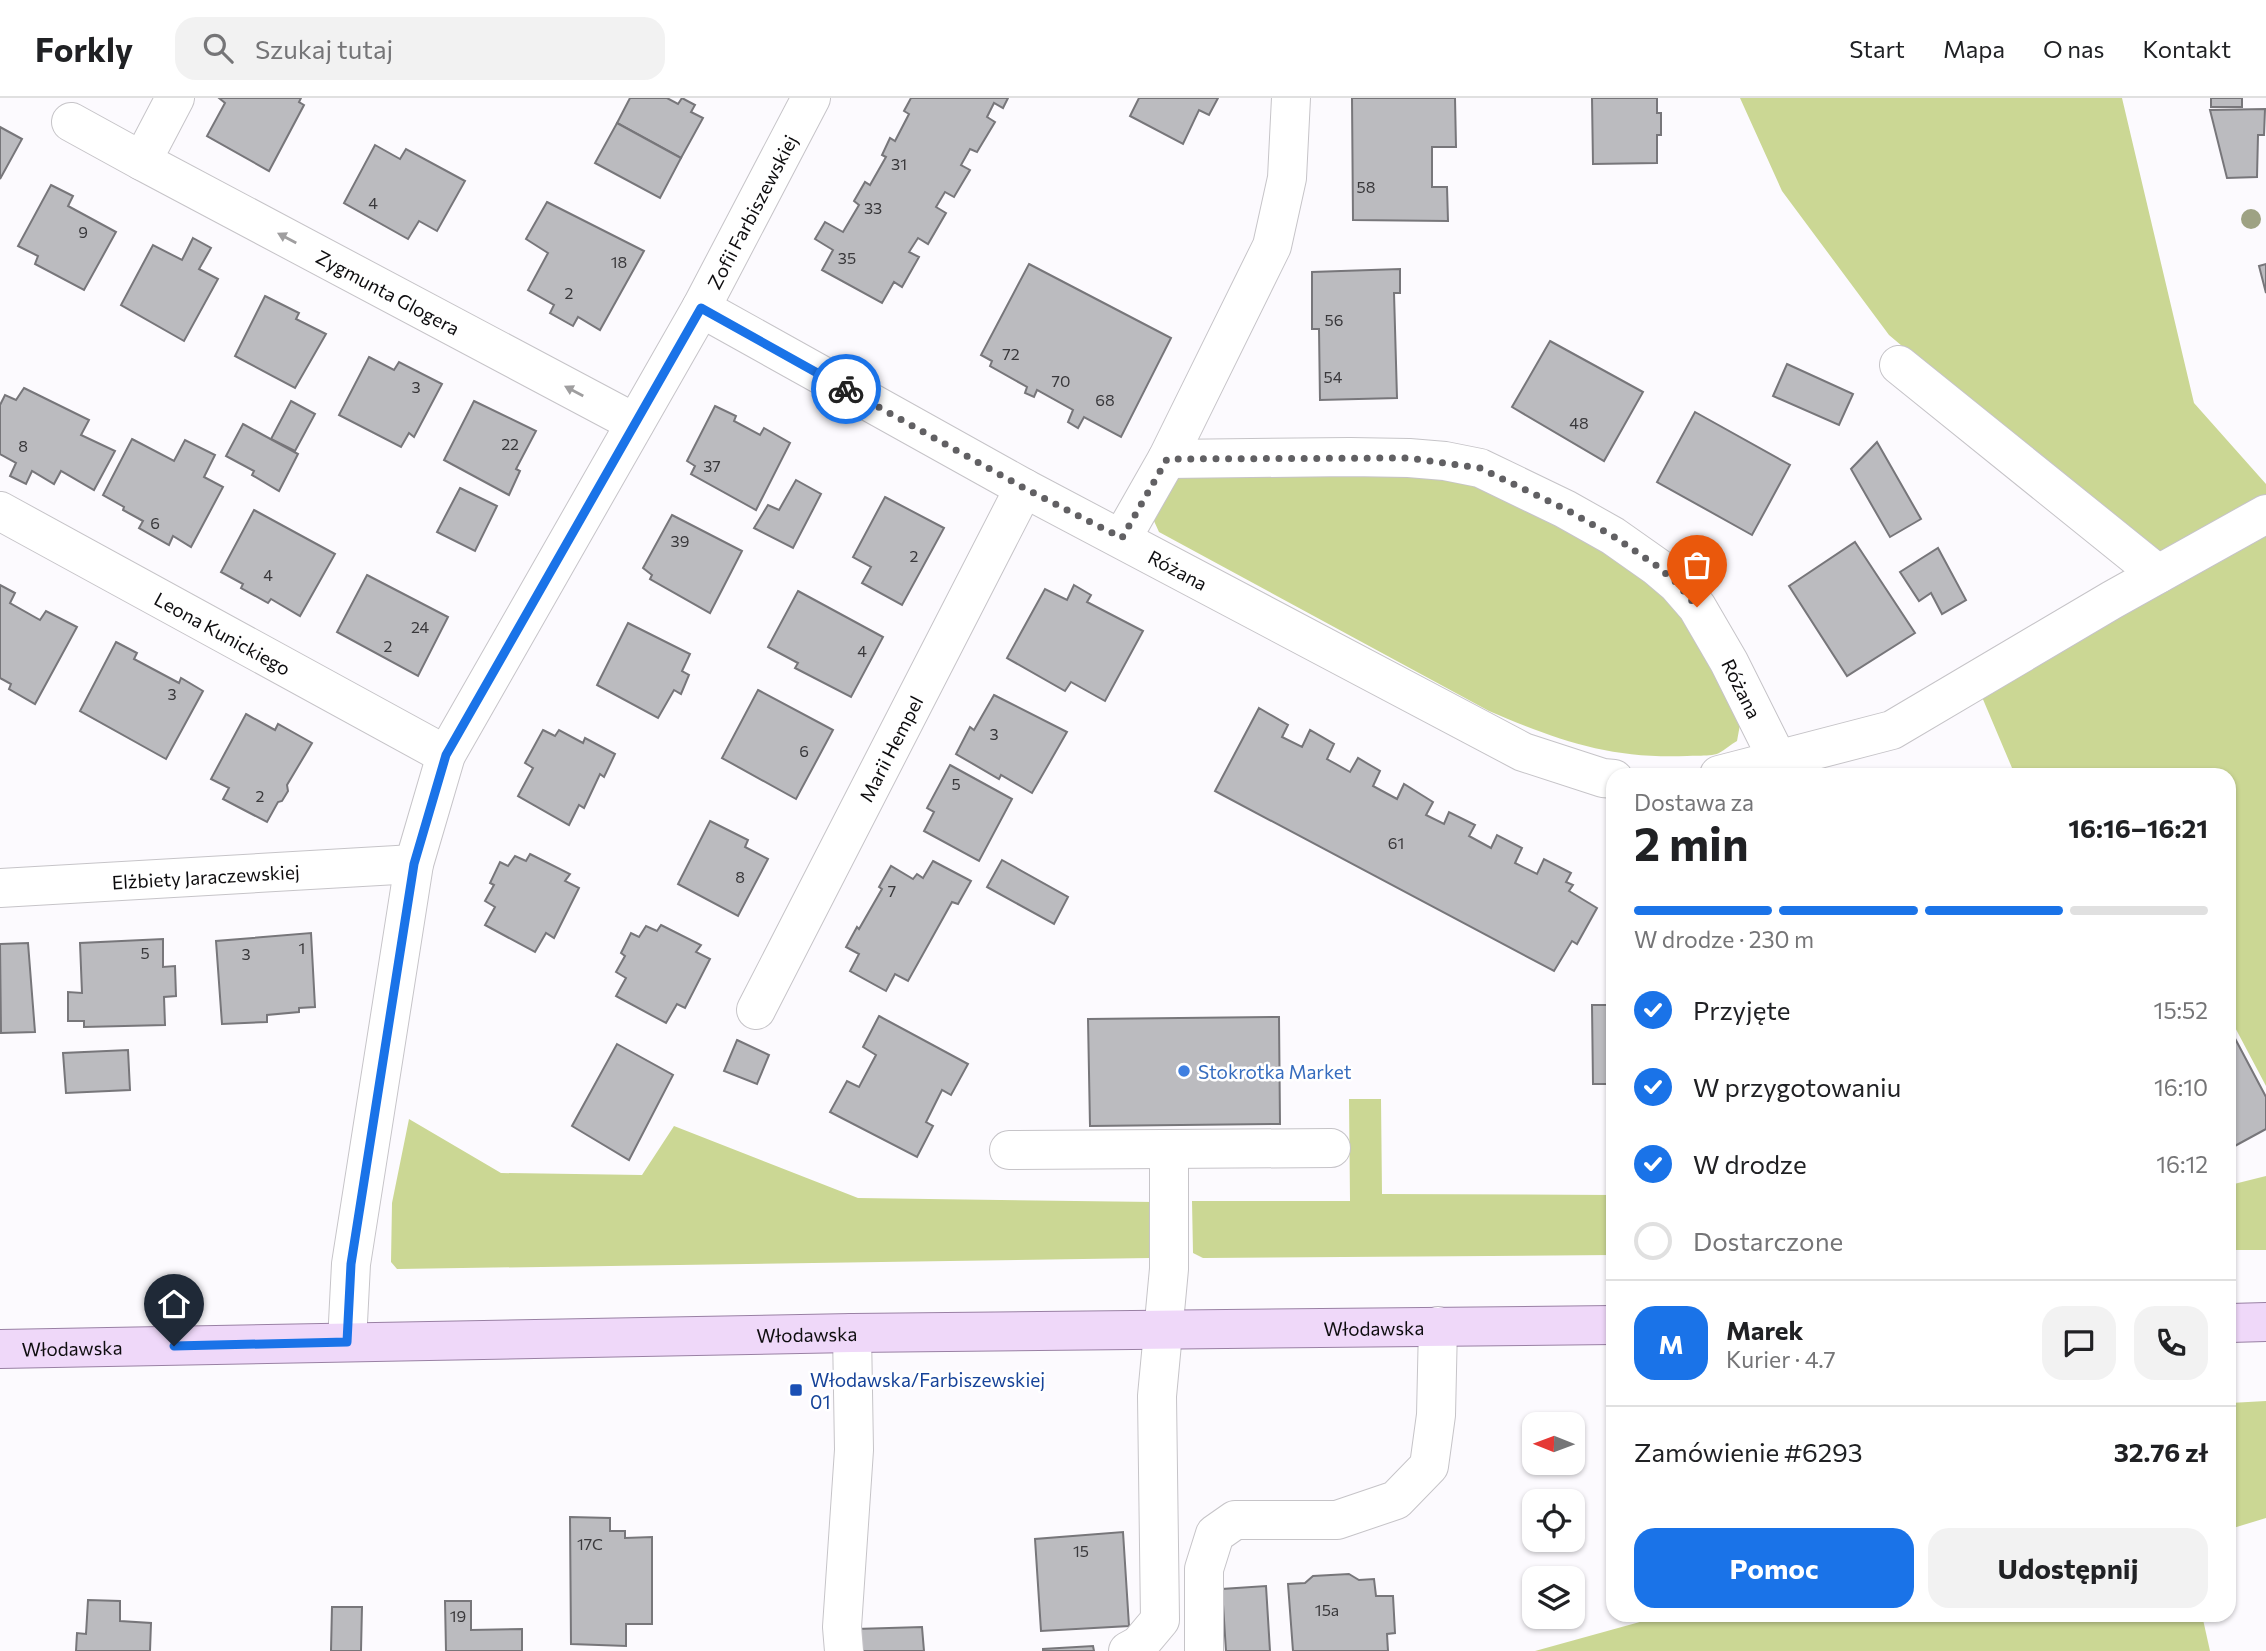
<!DOCTYPE html>
<html lang="pl">
<head>
<meta charset="utf-8">
<style>
  body { margin:0; font-family:Commissioner,sans-serif; background:#f2f2f2; color:#202124; height:100vh; display:flex; flex-direction:column; font-size:26px; white-space:nowrap }
  * { box-sizing:border-box; margin:0 }
  p { font-size:23px; color:#757577 }
  .icon { flex:none; width:38px; height:38px; fill:none; stroke:currentColor; stroke-width:2; stroke-linecap:round; stroke-linejoin:round }
  .map { position:relative; flex:1; overflow:hidden }
  .drawer { position:absolute; left:1606px; top:670px; width:630px; height:854px; display:flex; flex-direction:column; background:#fff; border-radius:21px; box-shadow:0 2px 5px #0004 }
  .drawer>* { flex:none }
  .needle { width:46px; rotate:271deg }
  .fabs { position:absolute; left:1522px; top:1314px; display:grid; gap:14px }
  .fabs a { display:grid; place-items:center; width:63px; height:63px; border-radius:14px; background:#fff; box-shadow:0 2px 5px #0004; font-size:35px }
  .pin { position:absolute; display:grid; place-items:center; width:60px; height:60px; color:#fff; margin:-72px -30px; border-radius:50% 50% 50% 0; rotate:-45deg; box-shadow:0 0 7px #0007 }
  .pin .icon { rotate:45deg }
  .courier { position:absolute; display:grid; place-items:center; width:70px; height:70px; margin:-35px; border:5px solid #1a73e8; border-radius:50%; background:#fff; color:#222; box-shadow:0 2px 9px #0007 }
  .headline em { font-style:normal; font-weight:700 }
  .headline div { display:flex; flex-direction:column-reverse }
  .headline { display:flex; align-items:center; justify-content:space-between; height:119px; padding:0 28px }
  h1 { font-size:46px; font-weight:700; line-height:52px }
  .bar { display:grid; grid-template-columns:repeat(4,1fr); gap:10px 7px; align-content:center; height:84px; padding:0 28px }
  .bar i { height:9px; border-radius:5px; background:#e0e0e0 }
  .bar .active { background:#1a73e8 }
  .bar p { grid-column:span 4 }
  .line { display:flex; align-items:center; gap:18px; padding:0 28px; border-top:2px solid #e0e0e0 }
  .line div { flex:1 }
  .round { display:grid; place-items:center; flex:none; width:74px; height:74px; border-radius:21px; background:#f2f2f2 }
  ol { padding:0 28px; list-style:none }
  li { display:flex; align-items:center; gap:21px; height:77px }
  li p { margin-inline-start:auto }
  li .icon { padding:7px; border-radius:50%; background:#1a73e8; color:#fff; stroke-width:4 }
  li:last-child { color:#757577 }
  li i { width:38px; height:38px; border:4px solid #e0e0e0; border-radius:50% }
  .button { display:flex; gap:14px; margin-top:auto; padding:14px 28px }
  .button a { flex:1; height:80px; border-radius:21px; background:#1a73e8; color:#fff; font-size:28px; font-weight:700; line-height:80px; text-align:center }
  .button a+a { background:#f2f2f2; color:#202124 }
  header { display:flex; align-items:center; gap:42px; box-sizing:border-box; height:98px; padding:0 35px; background:#fff; border-bottom:2px solid #e0e0e0 }
  header strong { font-size:33px }
  nav { display:flex; gap:38px; margin-inline-start:auto; font-size:24px }
  .search { width:490px; height:63px; background:#f2f2f2; display:flex; align-items:center; gap:18px; box-sizing:border-box; padding:0 24px; border-radius:21px; color:#757577; font-size:26px }
  .map>svg:first-child { display:block }
  .green { fill:#cbd794 }
  .building { fill:#bbbbbf; stroke:#77767a; stroke-width:2 }
  .lines { fill:none; stroke-linecap:round; stroke-linejoin:round }
  .minor-casing { stroke:#c6c4c8; stroke-width:40 }
  .major-casing { stroke:#9980a4; stroke-width:40 }
  .minor { stroke:#fff; stroke-width:38 }
  .major { stroke:#efd8f9; stroke-width:38 }
  .tree { fill:#9ea283 }
  .oneway { fill:#9f9e9f }
  .done { stroke:#616063; stroke-width:7; stroke-dasharray:0 12.6 }
  .route { stroke:#1a73e8; stroke-width:9 }
  .shop-dot { fill:#3f7fe0; stroke:#fff; stroke-width:2.5 }
  .transit-dot { fill:#1a4fb4; stroke:#fff; stroke-width:2.5 }
  .labels { text-anchor:middle; dominant-baseline:central; stroke-width:5; stroke-linejoin:round; paint-order:stroke }
  .number-label { font-size:16px; fill:#39383b }
  .street-label { font-size:19px; fill:#0e0d0f; stroke:#fff }
  .shop-label { font-size:19px; fill:#366cbe; stroke:#fff; text-anchor:start }
  .transit-label { font-size:19px; fill:#164399; stroke:#fff; text-anchor:start }
</style>
</head>
<body>
<header>
<strong>Forkly</strong>
<div class="search"><svg class="icon" aria-label="search" viewBox="0 0 24 24"><circle cx="10" cy="10" r="6"/><path d="M15 15l6 6"/></svg>Szukaj tutaj</div>
<nav><a>Start</a><a>Mapa</a><a>O nas</a><a>Kontakt</a></nav>
</header>
<div class="map">
<svg width="2266" height="1553" viewBox="0 0 2266 1553">
  <rect width="100%" height="100%" fill="#fcfafe"/>
  <g class="green">
    <path d="M1740 0H2122L2194 305 2266 386V988L2230 920V677H2015L1982 599 2172 489 2145 453 1889 237 1782 93Z"/>
    <path d="M1188 374 1442 377 1498 394 1595 440 1676 504 1741 621 1737 643C1731 646 1725 652 1719 655 1711 659 1697 657 1687 658 1611 661 1559 643 1489 613L1159 434 1154 423 1174 381Z"/>
    <path d="M1349 1001H1381L1382 1096 1613 1097V1157L1203 1160 1193 1155 1192 1103H1350Z"/>
    <path d="M409 1021 501 1075 642 1077 674 1028 858 1100 1154 1104 1150 1160 397 1171 391 1164 392 1105Z"/>
    <path d="M2266 1078V1152H2230V1087Z"/>
    <path d="M2266 1303V1420L2230 1431V1305Z"/>
    <path d="M1665 1517H2202L2210 1553H1535Z"/>
  </g>
  <g class="building">
    <path d="M219 0H301L299 4 304 7 269 73 207 38 225 5Z"/>
    <path d="M630 0H667L678 6 682 0 695 7 691 14 703 20 681 60 617 25Z"/>
    <path d="M911 0H1008L1003 10 994 5 987 19 995 24 977 54 970 51 961 67 970 72 954 99 945 94 936 109 946 115 928 146 918 140 909 154 919 159 902 189 894 184 882 205 822 172 833 152 815 141 825 124 843 134 859 107 854 103 865 84 870 87 886 59 882 57 890 40 895 43 909 16 904 13Z"/>
    <path d="M1139 0H1218L1209 17 1199 12 1183 46 1130 18Z"/>
    <path d="M1352 0H1455L1456 49H1432V89H1447L1448 123 1353 122Z"/>
    <path d="M1592 0H1657V15H1661V37H1657V65L1593 66Z"/>
    <rect x="2211" y="0" width="31" height="9"/>
    <path d="M2265 11 2264 37H2258L2257 79 2227 80 2210 12Z"/>
    <path d="M617 25 681 60 660 100 595 65Z"/>
    <path d="M0 29 22 41 0 81Z"/>
    <path d="M375 47 400 61 406 51 465 83 437 133 419 123 408 141 344 105Z"/>
    <path d="M51 87 73 98 68 108 116 134 84 192 35 166 38 158 18 148Z"/>
    <path d="M547 104 644 153 600 232 578 219 573 228 550 215 554 207 528 192 548 155 526 141Z"/>
    <path d="M193 140 211 150 199 171 218 181 184 243 121 207 153 147 182 162Z"/>
    <path d="M1029 166 1171 240 1121 339 1084 319 1078 330 1068 324 1073 312 1037 292 1034 299 1025 295 1027 289 990 268 992 263 981 257Z"/>
    <path d="M2266 166V195L2259 168Z"/>
    <path d="M1400 171V195H1394L1397 300 1320 302 1319 231H1312V174Z"/>
    <path d="M265 198 299 215 296 221 326 236 295 290 235 258Z"/>
    <path d="M1550 243 1643 294 1604 363 1512 309Z"/>
    <path d="M369 259 394 272 399 264 442 286 414 339 409 335 401 349 339 317Z"/>
    <path d="M1787 266 1853 296 1839 327 1773 298Z"/>
    <path d="M24 290 89 322 81 337 115 353 94 392 61 373 54 386 32 373 26 386 10 378 16 365 0 356V307L5 297 16 302Z"/>
    <path d="M291 303 315 316 295 353 271 341Z"/>
    <path d="M474 303 536 333 516 371 520 373 509 397 444 362Z"/>
    <path d="M715 308 736 318 734 323 760 337 764 330 790 345 756 412 691 376 695 368 687 363Z"/>
    <path d="M1695 314 1790 367 1752 437 1657 384Z"/>
    <path d="M243 326 298 356 279 393 252 377 254 373 226 358Z"/>
    <path d="M132 341 174 363 185 342 215 357 204 379 223 389 191 449 173 438 169 447 139 430 143 423 123 412 124 409 103 397Z"/>
    <path d="M1877 344 1921 421 1890 439 1851 371Z"/>
    <path d="M796 382 821 396 793 450 754 430 768 407 779 412Z"/>
    <path d="M460 390 497 408 475 453 437 434Z"/>
    <path d="M885 399 944 430 902 507 862 485 871 469 853 459Z"/>
    <path d="M254 412 335 456 300 518 271 501 268 505 241 490 243 486 221 474Z"/>
    <path d="M672 417 742 453 710 515 650 481 652 477 643 470Z"/>
    <path d="M1855 444 1915 535 1847 578 1789 488Z"/>
    <path d="M1938 450 1966 502 1942 516 1931 495 1919 503 1900 474Z"/>
    <path d="M367 477 448 519 418 578 337 534Z"/>
    <path d="M0 487 15 495 10 505 40 522 46 513 77 529 35 606 9 591 11 586 0 580Z"/>
    <path d="M1074 487 1091 497 1087 504 1143 533 1105 603 1071 584 1065 593 1007 560 1045 491 1067 502Z"/>
    <path d="M798 493 883 539 851 599 795 570 798 565 768 549Z"/>
    <path d="M628 525 690 556 682 573 689 577 681 596 674 592 658 620 597 587Z"/>
    <path d="M116 544 137 555 134 561 179 585 181 580 203 593 166 661 80 613Z"/>
    <path d="M758 592 833 632 796 701 722 660Z"/>
    <path d="M994 597 1067 634 1032 695 1001 677 999 681 956 656 970 629 974 632Z"/>
    <path d="M1259 610 1288 627 1282 639 1302 649 1310 632 1334 646 1327 661 1350 674 1358 660 1380 673 1373 688 1397 701 1404 686 1433 704 1426 717 1444 726 1449 714 1475 727 1469 738 1491 750 1497 737 1522 750 1515 765 1537 776 1544 761 1571 775 1566 784 1573 787 1569 793 1597 810 1577 846 1572 843 1554 873 1215 693Z"/>
    <path d="M246 616 275 632 278 626 312 645 287 687 288 693 282 703 278 704 267 724 223 701 229 690 211 681Z"/>
    <path d="M543 632 555 638 559 632 583 645 585 640 615 656 604 679 600 676 584 710 579 707 569 727 518 698 533 670 525 665Z"/>
    <path d="M950 667 1012 701 979 763 924 733 934 714 927 710Z"/>
    <path d="M710 723 748 742 745 749 768 761 738 818 678 786Z"/>
    <path d="M530 756 570 776 565 783 579 790 554 840 546 835 535 854 485 827 495 809 485 803 494 787 490 785 500 764 508 768 515 758 526 763Z"/>
    <path d="M1002 762 1068 799 1054 826 987 789Z"/>
    <path d="M933 763 971 783 958 806 952 804 908 883 895 876 886 893 850 873 859 856 846 849 857 829 859 831 882 791 879 789 891 768 913 781 917 776 923 780Z"/>
    <path d="M661 827 701 847 696 854 710 861 685 910 677 906 666 925 616 898 626 880 616 874 625 858 621 855 631 835 639 839 646 828 657 833Z"/>
    <path d="M311 835 315 909 299 910V914L267 917V924L222 926 216 843Z"/>
    <path d="M163 841V869L175 868 176 898 164 899 165 927 84 929V923H68V894L82 895 80 845Z"/>
    <path d="M28 845 35 934 1 935 0 846Z"/>
    <path d="M1592 907H1614V986H1593Z"/>
    <path d="M879 918 968 966 951 997 942 992 926 1024 933 1028 917 1059 830 1014 847 983 859 989 876 957 863 949Z"/>
    <path d="M1279 919 1280 1026 1090 1028 1088 921Z"/>
    <path d="M2230 931 2266 999V1031L2233 1049 2230 1042Z"/>
    <path d="M737 942 769 957 757 986 724 973Z"/>
    <path d="M617 946 673 977 629 1062 572 1028Z"/>
    <path d="M128 952 130 992 66 995 63 955Z"/>
    <path d="M570 1419 610 1420V1433H625V1440L652 1439V1526H626V1548L571 1546Z"/>
    <path d="M1123 1434 1129 1528 1041 1533 1035 1441Z"/>
    <path d="M1349 1476 1359 1482 1374 1481 1376 1498H1393L1395 1535 1387 1536 1388 1553H1293L1288 1486 1305 1485 1313 1478Z"/>
    <path d="M1266 1488 1270 1553H1226L1222 1491Z"/>
    <path d="M88 1502 120 1503V1523L151 1525 150 1553H76L77 1535 86 1536Z"/>
    <path d="M445 1503H471V1532L522 1531V1553H446Z"/>
    <path d="M332 1509H362L361 1553H331Z"/>
    <path d="M922 1529 924 1553H857L856 1531Z"/>
    <path d="M1093 1548 1094 1553H1043V1551Z"/>
  </g>
  <g class="lines">
    <g class="minor-casing">
      <g id="minor">
        <path id="s1" d="M175 0 142 63 635 325"/>
        <path d="M71 24 142 63"/>
        <path id="s2" d="M701 210 1024 390 1523 654 1603 680 1614 681"/>
        <path d="M1899 267 2158 476"/>
        <path id="s3" d="M1167 361 1350 359 1409 360 1445 363 1480 370 1565 411 1613 438 1657 469 1677 486 1697 509 1729 564 1778 662"/>
        <path id="s4" d="M0 413 446 657"/>
        <path d="M1122 440 1167 361 1272 148 1287 80 1291 0"/>
        <path d="M1719 677 1892 632 2112 502 2266 416"/>
        <path id="s5" d="M0 790 414 766"/>
        <path id="s6" d="M756 912 1024 390"/>
        <path d="M1009 1052 1331 1050"/>
        <path id="s7" d="M347 1244 351 1166 414 766 446 657 701 210 811 0"/>
        <path d="M844 1553 842 1529 854 1352 852 1235"/>
        <path d="M1128 1553 1139 1547 1160 1522 1157 1298 1169 1171V1052"/>
        <path d="M1204 1553V1471L1215 1436 1235 1422H1337L1396 1402 1429 1368 1436 1317 1438 1228"/>
      </g>
    </g>
    <g class="major-casing">
      <g id="major">
        <path d="M2230 1225 2266 1224"/>
        <path id="s8" d="M0 1251 852 1235 1614 1227"/>
      </g>
    </g>
    <use href="#minor" class="minor"/>
    <use href="#major" class="major"/>
  </g>
  <circle class="tree" cx="2251" cy="121" r="10"/>
  <defs><path id="oneway-solid" d="M-6-.8H1V-3.2L6.5 0L1 3.2V.8H-6Z" transform="scale(1.75)"/></defs>
  <g class="oneway">
    <use href="#oneway-solid" transform="translate(287 140) rotate(-152)"/>
    <use href="#oneway-solid" transform="translate(574 293) rotate(-152)"/>
  </g>
  <g class="lines">
    <path class="done" d="M846 291 1024 390 1122 440 1167 361 1409 360 1480 370 1565 411 1613 438 1657 468 1678 486 1697 509"/>
    <path class="route" d="M174 1248 347 1244 351 1166 414 766 446 657 701 210 846 291"/>
  </g>
  <circle class="shop-dot" cx="1184" cy="973" r="7"/>
  <rect class="transit-dot" x="789" y="1285" width="14" height="14" rx="3.5"/>
  <g class="labels">
    <g class="number-label">
      <text x="899" y="65">31</text>
      <text x="1366" y="88">58</text>
      <text x="373" y="104">4</text>
      <text x="873" y="109">33</text>
      <text x="83" y="133">9</text>
      <text x="847" y="159">35</text>
      <text x="619" y="163">18</text>
      <text x="569" y="194">2</text>
      <text x="1334" y="221">56</text>
      <text x="1011" y="255">72</text>
      <text x="1333" y="278">54</text>
      <text x="1061" y="282">70</text>
      <text x="416" y="288">3</text>
      <text x="1105" y="301">68</text>
      <text x="1579" y="324">48</text>
      <text x="510" y="345">22</text>
      <text x="23" y="347">8</text>
      <text x="712" y="367">37</text>
      <text x="155" y="424">6</text>
      <text x="680" y="442">39</text>
      <text x="914" y="457">2</text>
      <text x="268" y="476">4</text>
      <text x="420" y="528">24</text>
      <text x="388" y="547">2</text>
      <text x="862" y="552">4</text>
      <text x="172" y="595">3</text>
      <text x="994" y="635">3</text>
      <text x="804" y="652">6</text>
      <text x="956" y="685">5</text>
      <text x="260" y="697">2</text>
      <text x="1396" y="744">61</text>
      <text x="740" y="778">8</text>
      <text x="892" y="792">7</text>
      <text x="302" y="849">1</text>
      <text x="145" y="854">5</text>
      <text x="246" y="855">3</text>
      <text x="590" y="1445">17C</text>
      <text x="1081" y="1452">15</text>
      <text x="1327" y="1511">15a</text>
      <text x="458" y="1517">19</text>
    </g>
    <g class="street-label">
      <text stroke="none"><textPath href="#s7" startOffset="1220">Zofii Farbiszewskiej</textPath></text>
      <text stroke="none"><textPath href="#s1" startOffset="350">Zygmunta Glogera</textPath></text>
      <text stroke="none"><textPath href="#s2" startOffset="544">Różana</textPath></text>
      <text stroke="none"><textPath href="#s4" startOffset="254">Leona Kunickiego</textPath></text>
      <text stroke="none"><textPath href="#s3" startOffset="667">Różana</textPath></text>
      <text stroke="none"><textPath href="#s6" startOffset="294">Marii Hempel</textPath></text>
      <text stroke="none"><textPath href="#s5" startOffset="206">Elżbiety Jaraczewskiej</textPath></text>
      <text stroke="none"><textPath href="#s8" startOffset="1374">Włodawska</textPath></text>
      <text stroke="none"><textPath href="#s8" startOffset="807">Włodawska</textPath></text>
      <text stroke="none"><textPath href="#s8" startOffset="72">Włodawska</textPath></text>
    </g>
    <g class="shop-label">
      <text x="1198" y="973">Stokrotka Market</text>
    </g>
    <g class="transit-label">
      <text x="810" y="1281">Włodawska/Farbiszewskiej<tspan x="810" dy="22">01</tspan></text>
    </g>
  </g>
</svg>
<div class="fabs">
<a><svg class="needle" viewBox="-14 -14 28 28"><path d="M0-13l5 13h-10z" fill="#e53935"/><path d="M0 13l5-13h-10z" fill="#757577"/></svg></a>
<a><svg class="icon" aria-label="locate" viewBox="0 0 24 24"><circle cx="12" cy="12" r="6"/><path d="M12 2v4M12 18v4M2 12h4M18 12h4"/></svg></a>
<a><svg class="icon" aria-label="layers" viewBox="0 0 24 24"><path d="M12 4l9 5-9 5-9-5zM3 14l9 5 9-5"/></svg></a>
</div>
<div class="pin" style="left:1697px;top:509px;background:#ea580c"><svg class="icon" aria-label="bag" viewBox="0 0 24 24"><path d="M5 8h14l-1 12H6zM9 8a3 3 0 0 1 6 0"/></svg></div>
<div class="pin" style="left:174px;top:1248px;background:#1f2937"><svg class="icon" aria-label="home" viewBox="0 0 24 24"><path d="M3 11l9-7 9 7M6 9v11h12V9"/></svg></div>
<div class="courier" style="left:846px;top:291px"><svg class="icon" aria-label="bike" viewBox="0 0 24 24"><circle cx="6" cy="16" r="4"/><circle cx="18" cy="16" r="4"/><path d="M6 16l4-8h5l3 8M10 8l3 8H6M13 5h3"/></svg></div>
<section class="drawer">
<div class="headline"><div><h1>2 min</h1><p>Dostawa za</p></div><em>16:16–16:21</em></div>
<div class="bar"><i class="active"></i><i class="active"></i><i class="active"></i><i></i><p>W drodze · 230 m</p></div>
<ol>
<li><svg class="icon" aria-label="check" viewBox="0 0 24 24"><path d="M5 12l5 5 9-10"/></svg>Przyjęte<p>15:52</p></li>
<li><svg class="icon" aria-label="check" viewBox="0 0 24 24"><path d="M5 12l5 5 9-10"/></svg>W przygotowaniu<p>16:10</p></li>
<li><svg class="icon" aria-label="check" viewBox="0 0 24 24"><path d="M5 12l5 5 9-10"/></svg>W drodze<p>16:12</p></li>
<li><i></i>Dostarczone</li>
</ol>
<div class="line" style="height:126px"><b class="round" style="background:#1a73e8;color:#fff">M</b><div><b>Marek</b><p>Kurier · 4.7</p></div><a class="round"><svg class="icon" aria-label="chat" viewBox="0 0 24 24"><path d="M4 5h16v11H9l-5 4z"/></svg></a><a class="round"><svg class="icon" aria-label="phone" viewBox="0 0 24 24"><path d="M5 4h4l2 5-3 2q2 4 5 5l2-3 5 2v4C11 20 4 13 5 4z"/></svg></a></div>
<div class="line" style="height:91px"><div>Zamówienie #6293</div><b>32.76 zł</b></div>
<div class="button"><a>Pomoc</a><a>Udostępnij</a></div>
</section>
</div>
</body>
</html>
